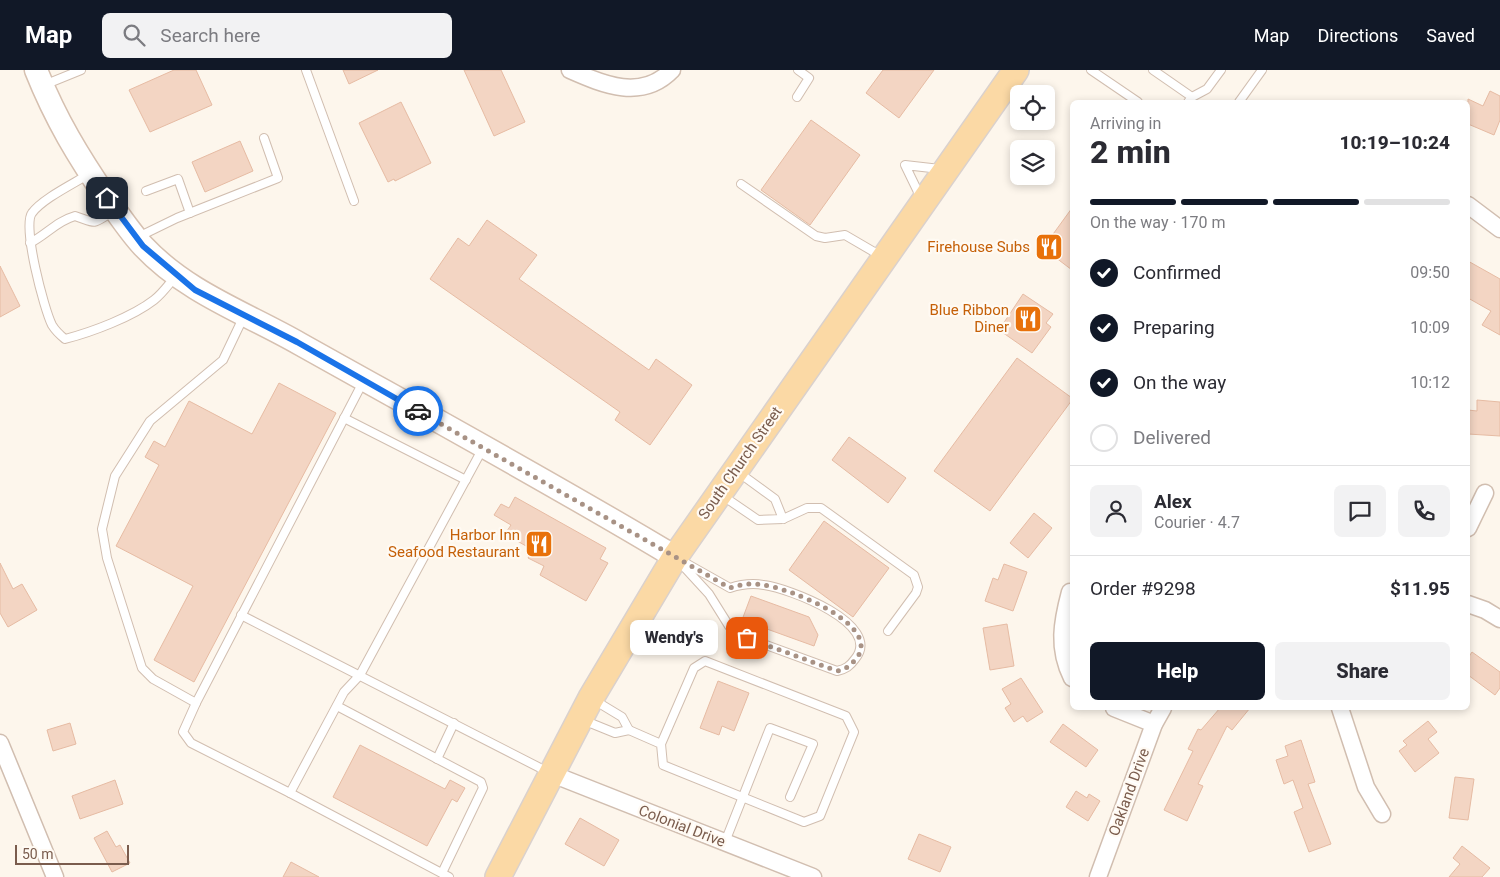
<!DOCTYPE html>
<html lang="en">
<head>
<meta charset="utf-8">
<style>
  body { margin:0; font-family:Roboto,sans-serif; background:#f2f2f3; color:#2b2b33; height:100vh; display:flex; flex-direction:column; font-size:19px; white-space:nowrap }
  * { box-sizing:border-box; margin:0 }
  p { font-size:16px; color:#7c7c81 }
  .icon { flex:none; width:28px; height:28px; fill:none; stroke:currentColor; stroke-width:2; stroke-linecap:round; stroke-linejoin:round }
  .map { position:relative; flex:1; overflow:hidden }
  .details { position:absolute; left:1070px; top:30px; width:400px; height:610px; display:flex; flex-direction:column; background:#fff; border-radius:8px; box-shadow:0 2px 8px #0003 }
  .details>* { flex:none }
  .tools { position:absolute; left:1010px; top:15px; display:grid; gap:10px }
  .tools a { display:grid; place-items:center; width:45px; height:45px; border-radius:8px; background:#fff; box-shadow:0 2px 8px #0003; font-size:25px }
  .scale { position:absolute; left:15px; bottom:12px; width:114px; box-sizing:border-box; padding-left:5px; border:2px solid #7a5c4d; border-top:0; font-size:14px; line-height:18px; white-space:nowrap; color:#7a5c4d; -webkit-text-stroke:4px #fffaf3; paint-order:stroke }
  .pin { position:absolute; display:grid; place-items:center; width:42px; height:42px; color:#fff; margin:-21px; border-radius:10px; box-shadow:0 2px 8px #0006 }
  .courier { position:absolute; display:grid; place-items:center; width:50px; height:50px; margin:-25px; border:4px solid #1a73e8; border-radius:50%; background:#fff; color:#222; box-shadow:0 1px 6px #0007 }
  .bubble { position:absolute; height:35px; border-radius:8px; background:#fff; box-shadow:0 2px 8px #0003; font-size:16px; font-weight:800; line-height:35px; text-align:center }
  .headline em { font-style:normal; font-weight:800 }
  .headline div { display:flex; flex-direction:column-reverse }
  .headline { display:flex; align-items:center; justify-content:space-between; height:85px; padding:0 20px }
  h1 { font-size:32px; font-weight:800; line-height:38px }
  .bar { display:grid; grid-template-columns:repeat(4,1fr); gap:8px 5px; align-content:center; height:60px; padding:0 20px }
  .bar i { height:6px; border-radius:4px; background:#e1e1e2 }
  .bar .selected { background:#111827 }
  .bar p { grid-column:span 4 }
  .line { display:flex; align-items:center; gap:12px; padding:0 20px; border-top:1px solid #e1e1e2 }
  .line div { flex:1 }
  .round { display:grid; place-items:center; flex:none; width:52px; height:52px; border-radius:8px; background:#f2f2f3 }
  ol { padding:0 20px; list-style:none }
  li { display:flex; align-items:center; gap:15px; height:55px }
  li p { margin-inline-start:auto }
  li .icon { padding:5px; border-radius:50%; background:#111827; color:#fff; stroke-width:4 }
  li:last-child { color:#7c7c81 }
  li i { width:28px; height:28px; border:2px solid #e1e1e2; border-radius:50% }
  .button { display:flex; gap:10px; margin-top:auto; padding:10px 20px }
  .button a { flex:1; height:58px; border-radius:8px; background:#111827; color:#fff; font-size:20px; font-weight:800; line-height:58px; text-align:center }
  .button a+a { background:#f2f2f3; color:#2b2b33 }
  header { display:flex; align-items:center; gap:30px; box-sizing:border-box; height:70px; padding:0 25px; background:#111827; color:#fff }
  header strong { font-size:24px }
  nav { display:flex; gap:28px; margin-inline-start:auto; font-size:18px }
  .search { width:350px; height:45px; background:#f2f2f3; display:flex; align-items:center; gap:12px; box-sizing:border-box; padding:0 18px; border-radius:8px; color:#7c7c81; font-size:19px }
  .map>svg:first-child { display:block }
  .building { fill:#f3d5c3; stroke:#e6bba3 }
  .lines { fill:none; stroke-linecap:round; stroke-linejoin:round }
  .lane-casing { stroke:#d1beb0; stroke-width:10 }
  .street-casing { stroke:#d1beb0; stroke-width:19 }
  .secondary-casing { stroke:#d6c0b0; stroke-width:25 }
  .primary-casing { stroke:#dad1cd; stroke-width:28 }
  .lane { stroke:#fff; stroke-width:8 }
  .street { stroke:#fff; stroke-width:16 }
  .secondary { stroke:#fff; stroke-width:22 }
  .primary { stroke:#fbd9a5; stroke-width:25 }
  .done { stroke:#a89285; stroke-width:5; stroke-dasharray:0 9 }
  .route { stroke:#1a73e8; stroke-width:6 }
  .labels { text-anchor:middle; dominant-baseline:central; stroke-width:4.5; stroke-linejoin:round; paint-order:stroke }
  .food-label { font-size:15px; fill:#c56008; stroke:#fffaf3; text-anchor:end }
  .street-label { font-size:15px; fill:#7a5c4d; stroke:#fffaf3 }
</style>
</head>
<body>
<header>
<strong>Map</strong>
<div class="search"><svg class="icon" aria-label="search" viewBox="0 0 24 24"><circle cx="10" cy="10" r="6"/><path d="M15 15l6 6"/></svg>Search here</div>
<nav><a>Map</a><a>Directions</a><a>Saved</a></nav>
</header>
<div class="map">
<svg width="1500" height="807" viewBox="0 0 1500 807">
  <rect width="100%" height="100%" fill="#fdf6ec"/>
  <g class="building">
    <path d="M174 0H196L212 35 150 62 129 20Z"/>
    <path d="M343 0H378L349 14Z"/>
    <path d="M464 0H501L525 52 494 66Z"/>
    <path d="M883 0H934L899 48 866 23Z"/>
    <path d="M1490 21 1500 26V50L1494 65 1468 54V29L1483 36Z"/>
    <path d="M401 32 431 93 395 111 394 109 388 112 359 53Z"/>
    <path d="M811 50 860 85 810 155 761 120Z"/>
    <path d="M240 71 253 101 205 122 192 92Z"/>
    <path d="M1072 138V200L1043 178Z"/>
    <path d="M487 150 537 185 519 209 649 300 656 289 692 315 650 375 615 350 620 342 430 209 458 168 469 176Z"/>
    <path d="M1468 191 1500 209V265L1482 255 1491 241 1468 228Z"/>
    <path d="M0 196 20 236 0 247Z"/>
    <path d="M1023 224 1053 244 1046 253 1051 257 1032 283 999 260Z"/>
    <path d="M1017 288 1072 328V330L990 441 934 401Z"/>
    <path d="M279 313 336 343 194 612 154 590 193 516 116 476 159 395 145 387 154 371 165 377 189 331 252 364Z"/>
    <path d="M1477 330 1500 332V366L1468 364V340L1477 341Z"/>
    <path d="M849 367 906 408 888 433 832 390Z"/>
    <path d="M515 427 606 478 600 489 608 493 586 531 540 505 544 496 528 488 533 480 505 464 511 455 494 445 501 434 509 438Z"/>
    <path d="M1034 443 1052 458 1028 488 1010 473Z"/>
    <path d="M824 451 889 498 853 547 789 500Z"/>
    <path d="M0 493 13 519 22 514 37 540 8 557 0 543Z"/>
    <path d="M1004 494 1027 502 1013 541 985 531 993 508 998 510Z"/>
    <path d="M751 526 809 547 818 565 814 576 742 550Z"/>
    <path d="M1007 554 1014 596 990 600 983 558Z"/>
    <path d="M1472 582 1500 602V618L1495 625 1468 605V588Z"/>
    <path d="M1021 608 1043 642 1027 652 1023 646 1014 652 1005 638 1011 634 1002 619Z"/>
    <path d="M718 611 749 623 734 661 722 656 719 665 700 658Z"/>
    <path d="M1220 638H1250L1232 660 1227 656 1198 714 1203 716 1187 751 1164 740 1193 681 1188 679 1198 659 1201 660Z"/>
    <path d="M1428 651 1437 662 1428 669 1439 683 1415 702 1399 681 1407 675 1403 671Z"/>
    <path d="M70 653 76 674 53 681 47 660Z"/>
    <path d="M1063 654 1098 680 1086 697 1050 672Z"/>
    <path d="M1301 670 1315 712 1308 714 1331 774 1309 782 1294 742 1303 738 1293 710 1284 714 1276 690 1288 686 1285 676Z"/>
    <path d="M360 675 445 719 450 710 465 718 457 732 452 729 427 776 333 727Z"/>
    <path d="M1455 707 1474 709 1468 750 1449 748Z"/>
    <path d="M115 710 123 734 80 749 72 726Z"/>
    <path d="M1076 721 1087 728 1089 724 1100 731 1088 751 1066 737Z"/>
    <path d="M580 748 619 770 604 796 565 774Z"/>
    <path d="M107 761 116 777 120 775 130 793 112 802 94 768Z"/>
    <path d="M919 764 951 777 940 802 908 789Z"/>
    <path d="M1462 776 1490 798 1482 807H1449L1460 794 1453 788Z"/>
    <path d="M291 792 319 807H283Z"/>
  </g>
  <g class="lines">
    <g class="lane-casing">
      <g id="lane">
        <path d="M306 0 354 131"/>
        <path d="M1091 0 1138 32"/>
        <path d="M1153 0 1192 27 1188 32"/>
        <path d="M44 15 81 0"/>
        <path d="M797 27 809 8 798 0"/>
        <path d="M1192 27 1207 19 1221 0"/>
        <path d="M1239 32 1262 0"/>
        <path d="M89 104C73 114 42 129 32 143 22 156 44 239 52 255 55 260 60 265 65 269 92 262 132 247 154 230 162 224 169 214 175 207"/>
        <path d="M741 114 816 166 825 168 845 165 881 186"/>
        <path d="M146 121 178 109 190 143"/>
        <path d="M921 128 905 95 940 99"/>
        <path d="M138 167 177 148 278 108 264 68"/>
        <path d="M30 173C46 165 57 151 75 146 99 154 90 155 114 141"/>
        <path d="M243 248 223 290 150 351 115 406 102 459 107 488 142 598 153 609 196 633 363 312"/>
        <path d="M344 348 466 410"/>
        <path d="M723 426 758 450 783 449 775 429 738 402"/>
        <path d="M783 449 807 438H821L914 505 918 517 916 523 888 561"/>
        <path d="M675 487 730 518C742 514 752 513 764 515 788 518 884 554 855 589 850 596 846 599 837 601L747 568 729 556 709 524Z"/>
        <path d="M241 545 548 702"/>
        <path d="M196 633 183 662 191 673 290 723"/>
        <path d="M337 636 481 712 483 718 442 803"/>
        <path d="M583 650 615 663 629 660 622 647 594 630"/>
        <path d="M629 660 661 674 663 695 804 752 820 746 854 662 846 646 705 591 694 598 661 674"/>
        <path d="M437 689 454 653"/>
        <path d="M725 772 770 658 813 674 790 727"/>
        <path d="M449 807 290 723 344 622 360 605 483 378"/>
      </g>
    </g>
    <g class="street-casing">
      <g id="street">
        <path d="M570 0C604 15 642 31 672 0"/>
        <path d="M1468 135 1500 159"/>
        <path d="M1468 458 1485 423"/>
        <path d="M1070 522C1062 552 1057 578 1072 608"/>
        <path d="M1468 534 1485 540 1500 549"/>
        <path d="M1114 638 1154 654"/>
        <path d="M1340 638 1366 717 1382 744"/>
        <path d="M0 673 55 807"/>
        <path d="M552 704 813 807"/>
        <path d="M1098 807 1154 654 1163 638"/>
      </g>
    </g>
    <g class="secondary-casing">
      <path id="secondary" d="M36 0C56 50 78 86 108 130 119 145 130 162 143 176 187 223 246 243 300 274 425 344 552 413 675 487"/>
    </g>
    <g class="primary-casing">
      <path id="primary" d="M498 807 591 628 675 487 1016 0"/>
    </g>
    <use href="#lane" class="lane"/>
    <use href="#street" class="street"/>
    <use href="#secondary" class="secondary"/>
    <use href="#primary" class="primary"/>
  </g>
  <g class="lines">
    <path class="done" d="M418 341 730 518C742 514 752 513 764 515 788 518 884 555 856 589 850 596 846 599 837 601L747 568"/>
    <path class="route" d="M107 128 143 176 195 220 297 272 418 341"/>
  </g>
  <defs>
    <g id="restaurant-square" transform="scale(1.4375)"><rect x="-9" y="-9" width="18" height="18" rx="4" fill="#e8710a" stroke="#fffaf3"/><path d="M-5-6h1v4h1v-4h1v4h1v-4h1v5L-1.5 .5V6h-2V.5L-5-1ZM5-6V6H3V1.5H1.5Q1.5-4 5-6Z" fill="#fff"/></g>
  </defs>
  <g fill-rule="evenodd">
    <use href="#restaurant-square" x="1049" y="177"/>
    <use href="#restaurant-square" x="1028" y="249"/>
    <use href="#restaurant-square" x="539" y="474"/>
  </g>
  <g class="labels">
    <g class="food-label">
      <text x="1030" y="177">Firehouse Subs</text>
      <text x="1009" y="240">Blue Ribbon<tspan x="1009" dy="17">Diner</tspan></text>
      <text x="520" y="465">Harbor Inn<tspan x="520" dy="17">Seafood Restaurant</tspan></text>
    </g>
    <g class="street-label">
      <text transform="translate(740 393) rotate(-55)">South Church Street</text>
      <text transform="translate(1129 722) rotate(-70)">Oakland Drive</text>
      <text transform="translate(682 756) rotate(21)">Colonial Drive</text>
    </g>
  </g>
</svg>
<div class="tools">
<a><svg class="icon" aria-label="locate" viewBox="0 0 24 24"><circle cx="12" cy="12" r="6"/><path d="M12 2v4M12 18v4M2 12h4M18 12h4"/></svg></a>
<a><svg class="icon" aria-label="layers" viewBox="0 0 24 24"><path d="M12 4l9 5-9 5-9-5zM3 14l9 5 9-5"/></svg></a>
</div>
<div class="scale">50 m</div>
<div class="pin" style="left:747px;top:568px;background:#ea580c"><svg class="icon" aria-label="bag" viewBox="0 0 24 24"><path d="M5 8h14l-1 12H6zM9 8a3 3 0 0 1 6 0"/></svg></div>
<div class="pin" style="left:107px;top:128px;background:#1f2937"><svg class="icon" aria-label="home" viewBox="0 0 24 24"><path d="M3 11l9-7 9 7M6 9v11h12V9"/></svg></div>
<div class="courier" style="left:418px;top:341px"><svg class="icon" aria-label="car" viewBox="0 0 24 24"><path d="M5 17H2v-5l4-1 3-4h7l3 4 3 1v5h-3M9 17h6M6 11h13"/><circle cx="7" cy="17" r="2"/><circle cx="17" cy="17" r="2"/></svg></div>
<div class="bubble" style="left:630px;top:550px;width:88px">Wendy's</div>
<section class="details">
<div class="headline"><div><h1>2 min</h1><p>Arriving in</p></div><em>10:19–10:24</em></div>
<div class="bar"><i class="selected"></i><i class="selected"></i><i class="selected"></i><i></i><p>On the way · 170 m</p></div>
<ol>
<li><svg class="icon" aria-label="check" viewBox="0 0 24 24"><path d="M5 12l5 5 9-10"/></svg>Confirmed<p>09:50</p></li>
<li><svg class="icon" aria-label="check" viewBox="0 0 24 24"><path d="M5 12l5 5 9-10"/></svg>Preparing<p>10:09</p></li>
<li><svg class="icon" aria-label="check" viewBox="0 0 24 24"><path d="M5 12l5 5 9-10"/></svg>On the way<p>10:12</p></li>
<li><i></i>Delivered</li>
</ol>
<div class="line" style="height:90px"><a class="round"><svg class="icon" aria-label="person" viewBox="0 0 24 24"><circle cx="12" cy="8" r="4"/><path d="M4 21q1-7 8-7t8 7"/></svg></a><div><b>Alex</b><p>Courier · 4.7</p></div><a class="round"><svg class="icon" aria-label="chat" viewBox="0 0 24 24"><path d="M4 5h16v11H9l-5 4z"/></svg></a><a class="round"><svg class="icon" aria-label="phone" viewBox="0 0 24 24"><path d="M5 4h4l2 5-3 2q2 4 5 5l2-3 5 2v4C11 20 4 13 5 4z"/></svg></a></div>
<div class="line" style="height:65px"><div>Order #9298</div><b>$11.95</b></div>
<div class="button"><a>Help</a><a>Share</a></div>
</section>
</div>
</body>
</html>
